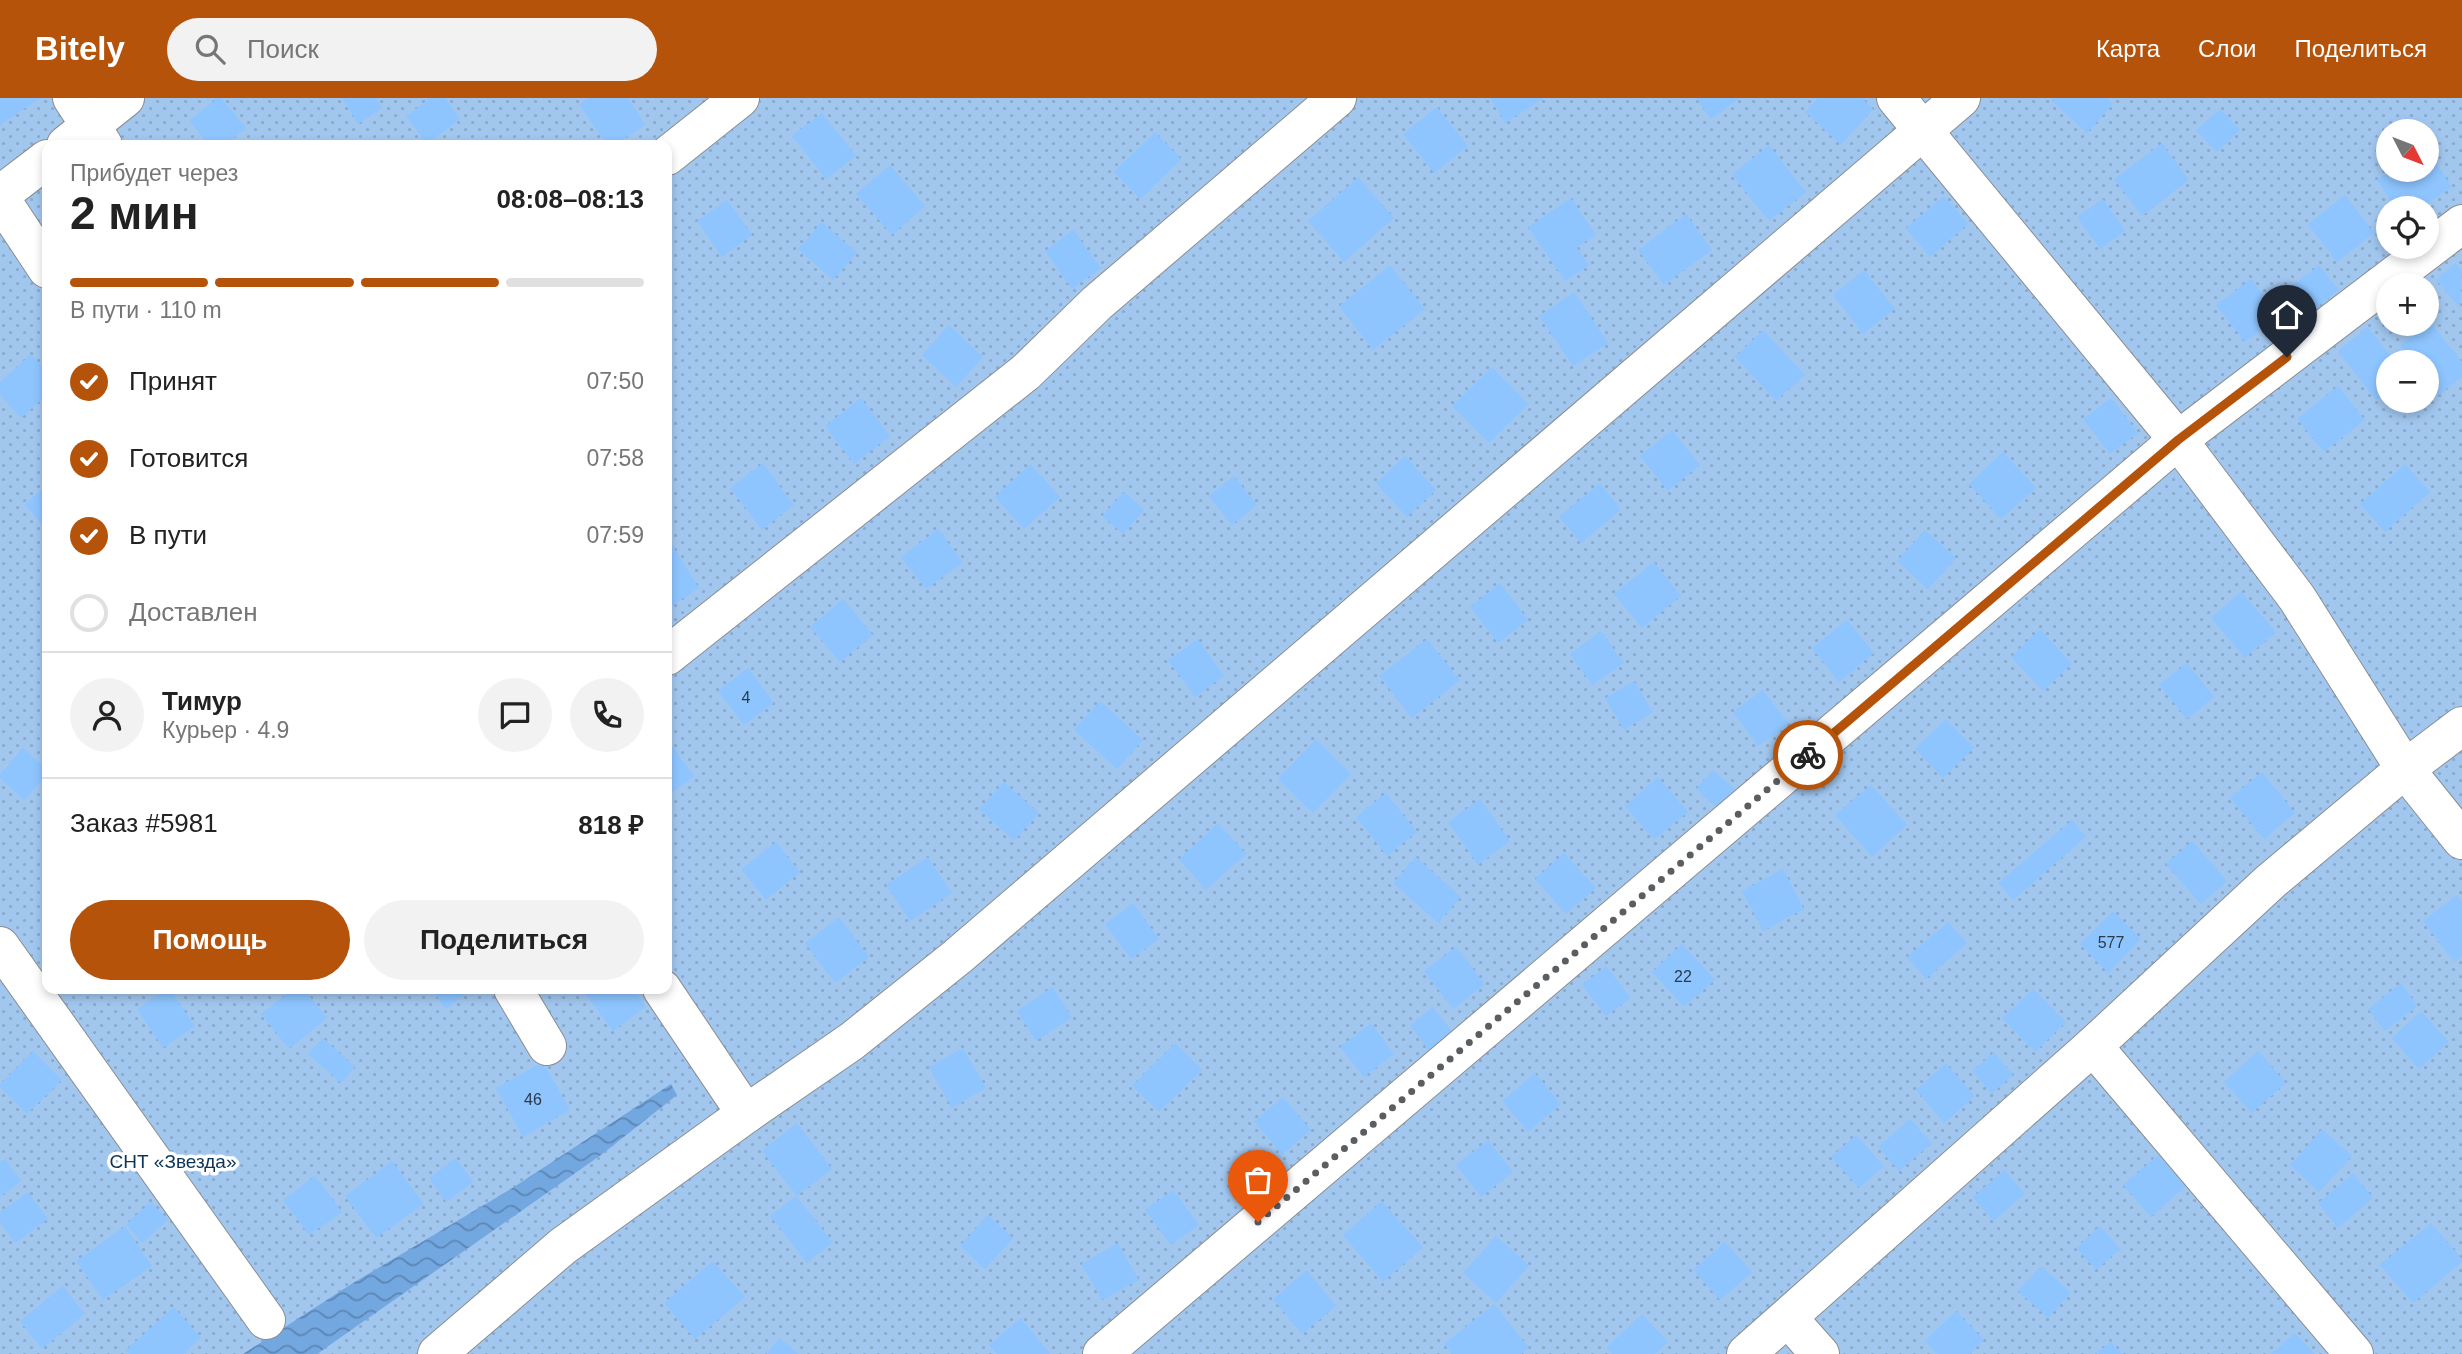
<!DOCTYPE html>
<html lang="ru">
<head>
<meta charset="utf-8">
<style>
  body { margin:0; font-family:Helvetica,sans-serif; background:#f2f2f2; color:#222; height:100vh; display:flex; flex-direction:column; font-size:26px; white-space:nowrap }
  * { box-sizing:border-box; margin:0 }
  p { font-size:23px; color:#767676 }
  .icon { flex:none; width:38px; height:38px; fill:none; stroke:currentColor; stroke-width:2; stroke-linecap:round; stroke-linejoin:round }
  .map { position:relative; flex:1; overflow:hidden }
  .details { position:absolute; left:42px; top:42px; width:630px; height:854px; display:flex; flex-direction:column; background:#fff; border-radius:14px; box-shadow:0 4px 10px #0003 }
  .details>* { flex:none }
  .needle { width:46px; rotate:132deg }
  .controls { position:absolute; left:2376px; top:21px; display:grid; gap:14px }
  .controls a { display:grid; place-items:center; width:63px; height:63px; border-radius:50%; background:#fff; box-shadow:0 4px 10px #0003; font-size:35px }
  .pin { position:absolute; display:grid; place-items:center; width:60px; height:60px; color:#fff; margin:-72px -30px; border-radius:50% 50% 50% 0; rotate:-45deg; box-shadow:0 0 7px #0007 }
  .pin .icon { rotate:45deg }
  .courier { position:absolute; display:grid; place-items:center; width:70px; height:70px; margin:-35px; border:5px solid #b45309; border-radius:50%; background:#fff; color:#222; box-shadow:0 2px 9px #0007 }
  .headline em { font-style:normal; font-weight:600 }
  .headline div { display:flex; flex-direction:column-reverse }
  .headline { display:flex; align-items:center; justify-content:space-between; height:119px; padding:0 28px }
  h1 { font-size:46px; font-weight:600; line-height:52px }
  .bar { display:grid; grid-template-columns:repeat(4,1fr); gap:10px 7px; align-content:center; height:84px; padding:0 28px }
  .bar i { height:9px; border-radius:5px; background:#e0e0e0 }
  .bar .selected { background:#b45309 }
  .bar p { grid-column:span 4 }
  .line { display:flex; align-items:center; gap:18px; padding:0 28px; border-top:2px solid #e0e0e0 }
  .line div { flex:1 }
  .round { display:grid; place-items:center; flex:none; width:74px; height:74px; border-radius:37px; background:#f2f2f2 }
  ol { padding:0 28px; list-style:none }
  li { display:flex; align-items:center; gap:21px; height:77px }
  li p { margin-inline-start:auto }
  li .icon { padding:7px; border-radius:50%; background:#b45309; color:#fff; stroke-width:4 }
  li:last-child { color:#767676 }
  li i { width:38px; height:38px; border:4px solid #e0e0e0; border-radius:50% }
  .primary-button { display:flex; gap:14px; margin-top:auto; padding:14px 28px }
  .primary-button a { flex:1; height:80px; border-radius:42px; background:#b45309; color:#fff; font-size:28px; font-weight:600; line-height:80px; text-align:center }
  .primary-button a+a { background:#f2f2f2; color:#222 }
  header { display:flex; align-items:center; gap:42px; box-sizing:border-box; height:98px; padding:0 35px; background:#b45309; color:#fff }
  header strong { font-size:33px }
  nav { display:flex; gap:38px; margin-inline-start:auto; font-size:24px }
  .search { width:490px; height:63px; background:#f2f2f2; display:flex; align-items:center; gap:18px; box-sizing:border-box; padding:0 24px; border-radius:38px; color:#767676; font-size:26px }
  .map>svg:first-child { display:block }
  .park { fill:url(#park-dots); fill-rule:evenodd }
  .water { fill:url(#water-waves) }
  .building { fill:#8ec5ff }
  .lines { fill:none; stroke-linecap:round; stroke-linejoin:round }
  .minor-casing { stroke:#8a8d91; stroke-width:40 }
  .minor { stroke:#fff; stroke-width:38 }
  .done { stroke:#5b5e60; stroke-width:7; stroke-dasharray:0 12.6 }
  .route { stroke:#b45309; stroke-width:9 }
  .labels { text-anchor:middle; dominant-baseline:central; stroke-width:7; stroke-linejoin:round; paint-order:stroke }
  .number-label { font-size:16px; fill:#2b3a4a }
  .park-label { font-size:19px; fill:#0c3458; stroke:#fff }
</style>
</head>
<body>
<header>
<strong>Bitely</strong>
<div class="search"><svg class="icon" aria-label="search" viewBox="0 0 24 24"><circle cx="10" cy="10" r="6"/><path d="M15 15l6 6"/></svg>Поиск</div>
<nav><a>Карта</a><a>Слои</a><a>Поделиться</a></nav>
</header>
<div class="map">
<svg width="2462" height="1256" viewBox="0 0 2462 1256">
  <defs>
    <pattern id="park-dots" width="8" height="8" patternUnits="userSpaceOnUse" patternTransform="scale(1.75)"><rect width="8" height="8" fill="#a2c7ef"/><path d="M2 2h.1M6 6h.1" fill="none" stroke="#8aaacc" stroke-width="1.8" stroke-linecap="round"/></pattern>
    <pattern id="water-waves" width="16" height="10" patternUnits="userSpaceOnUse" patternTransform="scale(1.75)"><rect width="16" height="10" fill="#72a7e0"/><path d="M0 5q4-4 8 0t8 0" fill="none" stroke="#5c86b4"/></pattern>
  </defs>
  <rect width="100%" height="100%" fill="#f2f6fa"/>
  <path class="park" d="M0 0H2462V1256H0ZM2389 33H2427V72H2389ZM47 47H667V891H47ZM2389 110H2427V149H2389ZM2389 187H2427V226H2389ZM2389 264H2427V303H2389Z"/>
  <path class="water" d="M671 986 677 997 601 1057 317 1256H243L353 1185 514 1089Z"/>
  <g class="building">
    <path d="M0 0H41L0 27Z"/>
    <path d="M217 0H221L246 30 226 47H209L189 23Z"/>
    <path d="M342 0H376L382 10 358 26Z"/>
    <path d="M430 0H445L460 21 427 46 406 18Z"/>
    <path d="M589 0H628L645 27 615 47H607L579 6Z"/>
    <path d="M1490 0H1544L1505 25Z"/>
    <path d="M1696 0H1740L1711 21Z"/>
    <path d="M1818 0H1862L1873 11 1841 47 1805 14Z"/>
    <path d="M2054 0H2107L2113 6 2087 35 2051 2Z"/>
    <path d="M1437 9 1468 48 1434 75 1403 36Z"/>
    <path d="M2220 11 2240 32 2217 54 2196 32Z"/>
    <path d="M822 15 856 58 826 81 792 38Z"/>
    <path d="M1155 34 1181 61 1140 101 1114 74Z"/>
    <path d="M2162 45 2189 82 2142 118 2114 81Z"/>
    <path d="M1769 47 1806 94 1769 123 1732 77Z"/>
    <path d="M2427 52 2452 89 2421 110H2396L2377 82 2393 72H2427Z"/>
    <path d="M890 67 925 108 892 137 856 96Z"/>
    <path d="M1358 79 1394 120 1344 164 1308 123Z"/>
    <path d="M2345 97 2374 135 2337 164 2308 126Z"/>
    <path d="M1944 98 1968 126 1930 159 1906 130Z"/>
    <path d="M1571 100 1596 137 1577 149 1589 167 1565 183 1528 129Z"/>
    <path d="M2103 101 2125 133 2100 151 2077 119Z"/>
    <path d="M727 102 752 137 722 159 697 123Z"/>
    <path d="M1686 116 1712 152 1664 187 1638 152Z"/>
    <path d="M822 124 857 155 833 182 798 151Z"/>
    <path d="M1073 132 1101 170 1072 191 1045 153Z"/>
    <path d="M2455 165 2462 173 2460 210 2436 182Z"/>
    <path d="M1390 167 1425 211 1373 252 1339 208Z"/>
    <path d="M2319 167 2339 192 2308 216 2288 191Z"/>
    <path d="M1864 172 1895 211 1863 236 1833 197Z"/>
    <path d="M2251 181 2280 217 2245 244 2216 207Z"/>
    <path d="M1574 194 1608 245 1573 268 1539 218Z"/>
    <path d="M2430 224 2462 264V279L2439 297 2427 282V264H2413L2400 248Z"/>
    <path d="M949 227 983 259 956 289 922 257Z"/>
    <path d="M2368 229 2396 264H2389V292L2376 302 2338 253Z"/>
    <path d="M1763 232 1805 277 1776 303 1735 259Z"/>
    <path d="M31 256 47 274V297L21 320 0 297V284Z"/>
    <path d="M1492 269 1528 306 1489 345 1452 308Z"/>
    <path d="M2338 288 2365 322 2324 354 2297 321Z"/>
    <path d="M861 300 890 338 854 366 825 328Z"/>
    <path d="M2111 300 2138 335 2110 356 2083 321Z"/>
    <path d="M1672 332 1700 367 1668 393 1640 358Z"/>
    <path d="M2003 354 2036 390 2001 421 1969 386Z"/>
    <path d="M1405 358 1436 392 1407 419 1376 385Z"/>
    <path d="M763 365 794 407 762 432 730 390Z"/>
    <path d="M1030 366 1060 399 1024 431 995 399Z"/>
    <path d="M2405 366 2430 394 2385 434 2360 406Z"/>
    <path d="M1234 378 1257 407 1232 427 1209 398Z"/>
    <path d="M1600 385 1621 412 1581 445 1559 419Z"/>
    <path d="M47 387V433L25 406Z"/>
    <path d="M1124 394 1144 412 1123 436 1102 418Z"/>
    <path d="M938 431 963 464 926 491 901 459Z"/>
    <path d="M1925 432 1956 460 1928 491 1897 463Z"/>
    <path d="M671 445 699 490 667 511V448Z"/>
    <path d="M1654 464 1681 498 1642 530 1614 496Z"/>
    <path d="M1500 485 1528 522 1498 545 1470 509Z"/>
    <path d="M2241 494 2276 534 2245 560 2211 520Z"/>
    <path d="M843 501 873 537 840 564 810 529Z"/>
    <path d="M1847 522 1874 555 1839 584 1812 550Z"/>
    <path d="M2040 531 2072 566 2043 593 2011 559Z"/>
    <path d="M1601 533 1624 565 1592 587 1570 556Z"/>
    <path d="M1198 541 1224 578 1195 599 1168 562Z"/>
    <path d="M1427 541 1460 582 1412 620 1379 578Z"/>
    <path d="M2187 565 2214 599 2187 621 2159 587Z"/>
    <path d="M748 570 774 605 744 627 718 593Z"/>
    <path d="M1634 583 1653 614 1624 632 1605 600Z"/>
    <path d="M1763 592 1789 626 1758 648 1733 614Z"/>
    <path d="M1100 603 1143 642 1117 671 1074 632Z"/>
    <path d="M1946 621 1974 650 1943 680 1915 651Z"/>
    <path d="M1316 641 1351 676 1313 715 1278 681Z"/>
    <path d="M671 647 694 678 667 698V651Z"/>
    <path d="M23 650 47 672V677L24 702 0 680V676Z"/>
    <path d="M1713 672 1736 692 1719 712 1696 691Z"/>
    <path d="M2262 674 2295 715 2264 741 2230 700Z"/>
    <path d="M1658 679 1688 714 1654 742 1625 708Z"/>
    <path d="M1004 684 1039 715 1014 743 979 711Z"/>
    <path d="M1871 687 1907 727 1872 759 1835 717Z"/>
    <path d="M1386 695 1417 734 1387 758 1356 719Z"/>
    <path d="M1480 701 1510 743 1478 767 1448 724Z"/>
    <path d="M2072 722 2086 739 2013 802 1998 785Z"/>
    <path d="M1218 725 1246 756 1206 792 1179 761Z"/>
    <path d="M2192 743 2227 783 2201 806 2166 766Z"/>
    <path d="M776 744 800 774 766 802 741 771Z"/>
    <path d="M1564 755 1596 790 1566 816 1535 781Z"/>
    <path d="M928 759 952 795 910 823 886 787Z"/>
    <path d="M1416 759 1461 799 1438 825 1393 785Z"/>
    <path d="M1783 771 1804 811 1763 833 1742 793Z"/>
    <path d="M2457 797 2462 804V858L2454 864 2423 823Z"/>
    <path d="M1133 805 1159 841 1131 861 1105 826Z"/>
    <path d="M2113 813 2141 841 2108 875 2080 846Z"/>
    <path d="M839 819 869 859 835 885 805 845Z"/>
    <path d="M1948 824 1967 845 1926 881 1907 859Z"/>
    <path d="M1682 846 1715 882 1684 909 1652 874Z"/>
    <path d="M1456 849 1485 886 1453 911 1424 873Z"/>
    <path d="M1606 868 1631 900 1606 918 1582 887Z"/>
    <path d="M2401 885 2418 908 2385 933 2368 911Z"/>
    <path d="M1052 889 1072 919 1036 943 1017 913Z"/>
    <path d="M166 891H169L195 928 163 950 137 911Z"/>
    <path d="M293 891H304L327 920 289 951 261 916Z"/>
    <path d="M431 891H473L446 911Z"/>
    <path d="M586 891H633L646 909 613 933 583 893Z"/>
    <path d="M2033 891 2066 924 2035 954 2002 920Z"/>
    <path d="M1433 909 1456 939 1432 957 1410 927Z"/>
    <path d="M2421 913 2449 944 2419 971 2392 940Z"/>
    <path d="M1371 925 1394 956 1364 979 1340 949Z"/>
    <path d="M323 940 355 969 341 985 308 956Z"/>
    <path d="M1175 945 1202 972 1159 1014 1132 988Z"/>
    <path d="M963 950 986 990 952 1010 929 969Z"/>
    <path d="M33 953 62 982 27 1016 0 989V986Z"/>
    <path d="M2258 953 2286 985 2252 1015 2224 984Z"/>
    <path d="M1994 954 2013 977 1992 996 1972 973Z"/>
    <path d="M543 964 570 1012 523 1039 496 990Z"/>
    <path d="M1946 965 1975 998 1944 1025 1916 992Z"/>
    <path d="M1535 975 1561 1006 1528 1034 1502 1003Z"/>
    <path d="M1283 999 1311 1032 1282 1057 1254 1023Z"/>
    <path d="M1910 1021 1932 1045 1899 1073 1878 1049Z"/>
    <path d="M797 1025 832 1071 797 1098 762 1053Z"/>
    <path d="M2322 1031 2352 1058 2319 1094 2290 1067Z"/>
    <path d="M1856 1037 1884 1068 1859 1090 1831 1059Z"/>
    <path d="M1488 1042 1513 1074 1481 1099 1456 1067Z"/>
    <path d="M2158 1057 2186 1088 2151 1119 2123 1087Z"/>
    <path d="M456 1060 473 1084 446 1104 429 1080Z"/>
    <path d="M5 1061 21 1083 0 1099V1065Z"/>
    <path d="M392 1063 424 1106 376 1140 345 1098Z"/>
    <path d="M2004 1072 2025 1096 1993 1123 1973 1099Z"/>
    <path d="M2353 1075 2373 1100 2338 1130 2318 1105Z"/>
    <path d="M315 1078 342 1114 309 1137 283 1102Z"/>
    <path d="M1173 1092 1199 1127 1171 1147 1145 1112Z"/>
    <path d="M28 1094 48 1121 15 1145 0 1125V1114Z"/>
    <path d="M796 1098 833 1144 807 1165 770 1118Z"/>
    <path d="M1382 1103 1423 1149 1383 1184 1343 1137Z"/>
    <path d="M151 1104 168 1122 142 1145 126 1126Z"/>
    <path d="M988 1117 1013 1140 985 1171 960 1148Z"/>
    <path d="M2431 1125 2462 1161V1164L2413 1205 2380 1167Z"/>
    <path d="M125 1128 152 1168 103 1202 76 1163Z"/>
    <path d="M2100 1128 2120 1151 2096 1172 2076 1150Z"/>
    <path d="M1496 1138 1529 1167 1496 1205 1463 1175Z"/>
    <path d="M1725 1144 1752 1174 1720 1202 1693 1172Z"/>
    <path d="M1118 1145 1139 1182 1102 1202 1081 1166Z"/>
    <path d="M713 1163 745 1199 695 1241 664 1205Z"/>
    <path d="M2041 1168 2071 1195 2048 1220 2018 1193Z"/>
    <path d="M1307 1172 1336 1208 1302 1236 1273 1201Z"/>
    <path d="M63 1188 85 1216 42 1251 20 1223Z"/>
    <path d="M1494 1206 1529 1250 1521 1256H1452L1444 1246Z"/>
    <path d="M174 1209 201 1240 183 1256H129L126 1252Z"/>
    <path d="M1956 1213 1984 1242 1970 1256H1937L1925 1243Z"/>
    <path d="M1642 1216 1668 1244 1655 1256H1612L1606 1250Z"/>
    <path d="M1021 1220 1050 1256H997L989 1247Z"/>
    <path d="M2295 1235 2315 1256H2271Z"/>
    <path d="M780 1240 798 1256H766Z"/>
    <path d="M2111 1243 2122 1256H2096Z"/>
  </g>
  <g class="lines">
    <g class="minor-casing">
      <g id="minor">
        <path d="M72 0 103 47"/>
        <path d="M1896 0 2178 342 2297 500 2405 671 2462 742"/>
        <path d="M66 47 125 0"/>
        <path d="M667 58 740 0"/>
        <path d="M0 97 47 61"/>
        <path d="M0 100 47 171"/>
        <path d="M667 558 1026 274 1097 205 1337 0"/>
        <path d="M0 848 266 1222"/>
        <path d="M513 891 547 948"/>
        <path d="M2093 948 2354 1256"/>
        <path d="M746 1016 852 943 957 859 1961 0"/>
        <path d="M1788 1220 1820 1256"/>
        <path d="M437 1256 563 1148 746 1016 662 891"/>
        <path d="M1102 1256 2178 342 2462 126"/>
        <path d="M1746 1256 2093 948 2271 783 2405 671 2462 628"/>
      </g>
    </g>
    <use href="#minor" class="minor"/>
  </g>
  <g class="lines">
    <path class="done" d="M1258 1124 1808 657"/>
    <path class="route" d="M1808 657 2178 342 2287 259"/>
  </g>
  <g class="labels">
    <g class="number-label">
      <text x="746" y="599">4</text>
      <text x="2111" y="844">577</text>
      <text x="1683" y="878">22</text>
      <text x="533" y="1001">46</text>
    </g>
    <g class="park-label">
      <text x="173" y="1063">СНТ «Звезда»</text>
    </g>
  </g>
</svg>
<div class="controls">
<a><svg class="needle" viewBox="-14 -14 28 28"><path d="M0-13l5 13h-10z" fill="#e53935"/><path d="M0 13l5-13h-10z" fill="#767676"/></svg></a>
<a><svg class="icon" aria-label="locate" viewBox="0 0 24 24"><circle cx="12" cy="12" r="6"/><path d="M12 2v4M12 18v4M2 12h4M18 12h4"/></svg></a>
<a>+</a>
<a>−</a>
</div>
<div class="pin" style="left:1258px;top:1124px;background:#ea580c"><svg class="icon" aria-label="bag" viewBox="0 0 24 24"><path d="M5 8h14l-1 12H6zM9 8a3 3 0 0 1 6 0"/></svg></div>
<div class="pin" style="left:2287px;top:259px;background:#1f2937"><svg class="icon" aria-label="home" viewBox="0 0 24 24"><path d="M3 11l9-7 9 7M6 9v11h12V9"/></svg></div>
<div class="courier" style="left:1808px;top:657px"><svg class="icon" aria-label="bike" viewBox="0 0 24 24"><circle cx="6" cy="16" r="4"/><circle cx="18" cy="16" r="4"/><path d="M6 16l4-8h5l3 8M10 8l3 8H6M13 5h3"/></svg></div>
<section class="details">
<div class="headline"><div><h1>2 мин</h1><p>Прибудет через</p></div><em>08:08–08:13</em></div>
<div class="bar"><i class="selected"></i><i class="selected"></i><i class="selected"></i><i></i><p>В пути · 110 m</p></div>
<ol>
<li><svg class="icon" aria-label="check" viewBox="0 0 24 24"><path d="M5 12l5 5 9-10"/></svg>Принят<p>07:50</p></li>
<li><svg class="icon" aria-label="check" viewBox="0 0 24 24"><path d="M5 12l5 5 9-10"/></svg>Готовится<p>07:58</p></li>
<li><svg class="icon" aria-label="check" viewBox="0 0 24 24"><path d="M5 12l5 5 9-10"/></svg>В пути<p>07:59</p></li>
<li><i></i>Доставлен</li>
</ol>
<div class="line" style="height:126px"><a class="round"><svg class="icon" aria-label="person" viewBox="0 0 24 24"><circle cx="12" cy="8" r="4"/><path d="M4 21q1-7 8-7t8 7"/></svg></a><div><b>Тимур</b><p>Курьер · 4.9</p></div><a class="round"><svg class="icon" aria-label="chat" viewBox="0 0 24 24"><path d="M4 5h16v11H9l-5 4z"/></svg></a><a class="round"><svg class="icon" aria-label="phone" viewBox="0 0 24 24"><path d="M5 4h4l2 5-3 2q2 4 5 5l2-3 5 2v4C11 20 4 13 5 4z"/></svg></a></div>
<div class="line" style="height:91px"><div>Заказ #5981</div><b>818 ₽</b></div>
<div class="primary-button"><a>Помощь</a><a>Поделиться</a></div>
</section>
</div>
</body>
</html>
